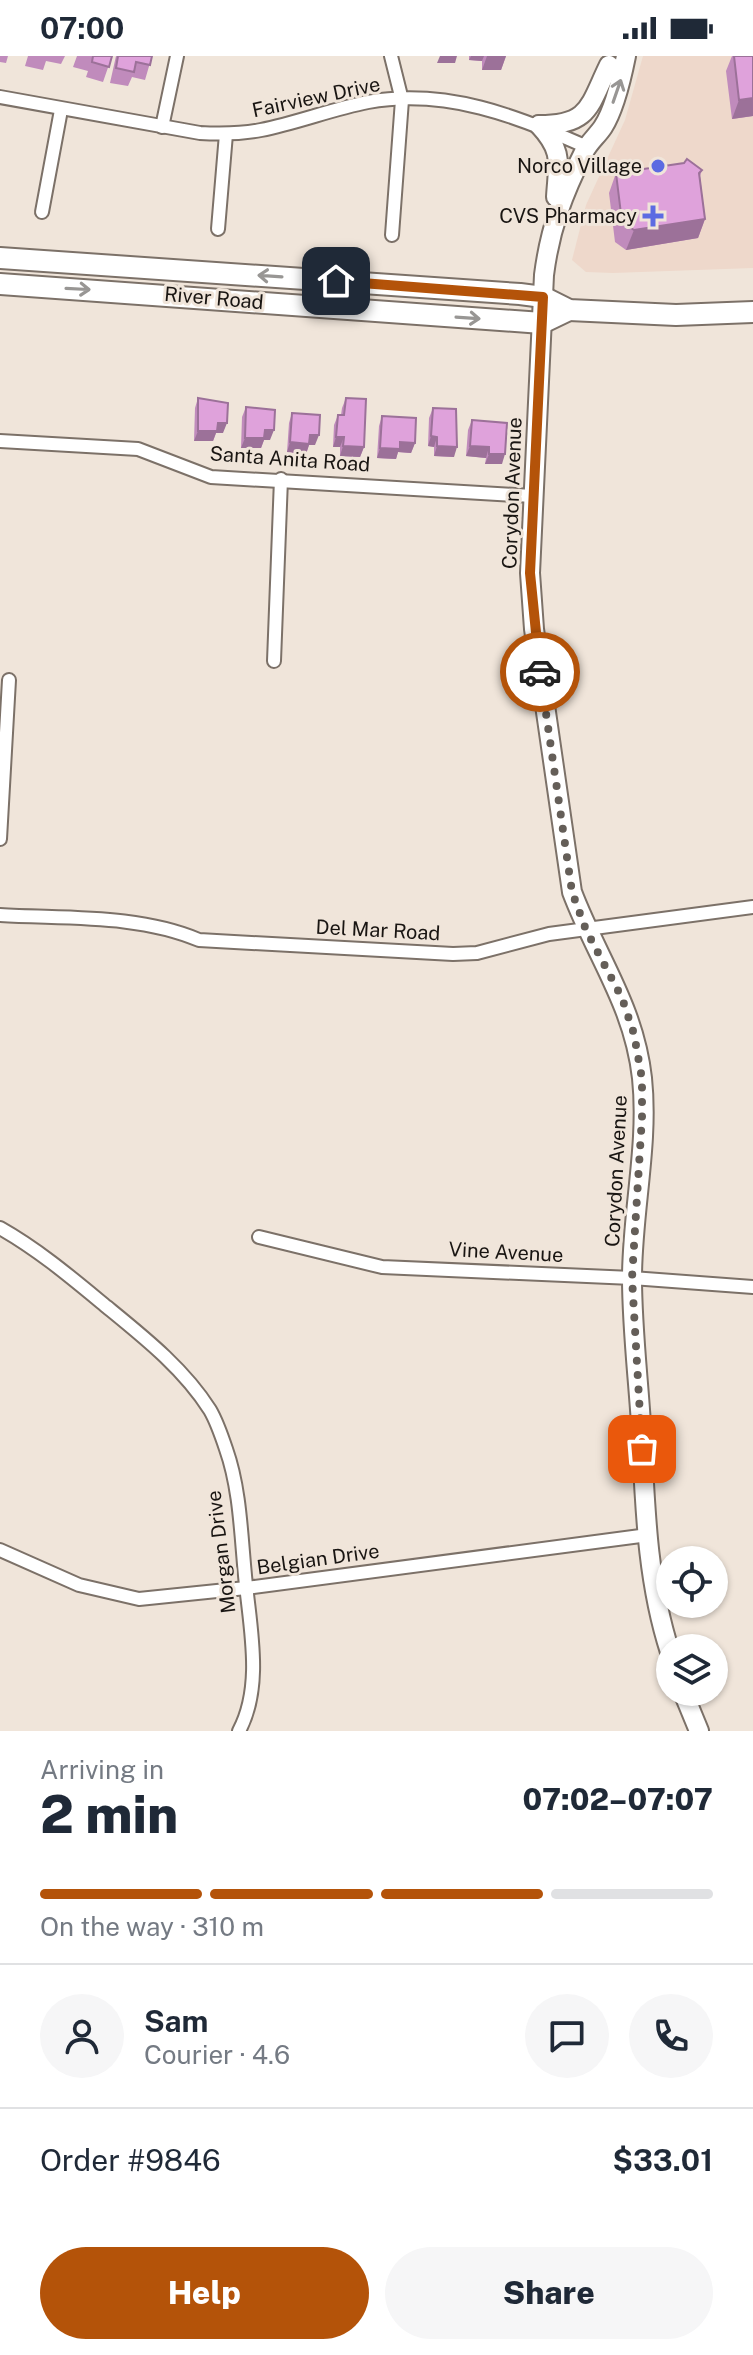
<!DOCTYPE html>
<html lang="en">
<head>
<meta charset="utf-8">
<style>
  body { margin:0; font-family:"Public Sans",sans-serif; background:#f6f6f7; color:#1f2937; height:100vh; display:flex; flex-direction:column; font-size:30px; white-space:nowrap }
  * { box-sizing:border-box; margin:0 }
  p { font-size:26px; color:#747a83 }
  .icon { flex:none; width:44px; height:44px; fill:none; stroke:currentColor; stroke-width:2; stroke-linecap:round; stroke-linejoin:round }
  .map { position:relative; height:1675px; overflow:hidden }
  .drawer { display:flex; flex-direction:column; background:#fff; flex:1 }
  .drawer>* { flex:none }
  .controls { position:absolute; left:656px; top:1490px; display:grid; gap:16px }
  .controls a { display:grid; place-items:center; width:72px; height:72px; border-radius:50%; background:#fff; box-shadow:0 2px 6px #0004; font-size:40px }
  .pin { position:absolute; display:grid; place-items:center; width:68px; height:68px; color:#fff; margin:-34px; border-radius:16px; box-shadow:0 4px 12px #0006 }
  .courier { position:absolute; display:grid; place-items:center; width:80px; height:80px; margin:-40px; border:6px solid #b45309; border-radius:50%; background:#fff; color:#222; box-shadow:0 2px 10px #0007 }
  .overview em { font-style:normal; font-weight:800 }
  .overview div { display:flex; flex-direction:column-reverse }
  .overview { display:flex; align-items:center; justify-content:space-between; height:136px; padding:0 40px }
  h1 { font-size:52px; font-weight:800; line-height:60px }
  .bar { display:grid; grid-template-columns:repeat(4,1fr); gap:12px 8px; align-content:center; height:96px; padding:0 40px }
  .bar i { height:10px; border-radius:6px; background:#e0e1e3 }
  .bar .current { background:#b45309 }
  .bar p { grid-column:span 4 }
  .line { display:flex; align-items:center; gap:20px; padding:0 40px; border-top:2px solid #e0e1e3 }
  .line div { flex:1 }
  .round { display:grid; place-items:center; flex:none; width:84px; height:84px; border-radius:42px; background:#f6f6f7 }
  .button { display:flex; gap:16px; margin-top:auto; padding:16px 40px }
  .button a { flex:1; height:92px; border-radius:48px; background:#b45309; color:#fff; font-size:32px; font-weight:800; line-height:92px; text-align:center }
  .button a+a { background:#f6f6f7; color:#1f2937 }
  .status { display:flex; justify-content:space-between; align-items:center; height:56px; padding:0 40px; background:#fff; direction:ltr }
  .status svg { height:22px; fill:currentColor }
  .map>svg:first-child { display:block }
  .commercial { fill:#eed8cb }
  .lines { fill:none; stroke-linecap:round; stroke-linejoin:round }
  .minor-casing { stroke:#7c7168; stroke-width:16 }
  .secondary-casing { stroke:#7c7168; stroke-width:22 }
  .primary-casing { stroke:#7c7168; stroke-width:24 }
  .minor { stroke:#fff; stroke-width:12 }
  .secondary { stroke:#fff; stroke-width:18 }
  .primary { stroke:#fff; stroke-width:20 }
  .wall { fill:#c08bbc }
  .shaded-wall { fill:#9c7199 }
  .building { fill:#dfa2db; stroke:#9c7199; stroke-width:2 }
  .oneway { stroke:#989694 }
  .done { stroke:#645e58; stroke-width:8; stroke-dasharray:0 14.4 }
  .route { stroke:#b45309; stroke-width:10 }
  .poi-dot { fill:#5c6be2; stroke:#f0e5da; stroke-width:3 }
  .labels { text-anchor:middle; dominant-baseline:central; stroke-width:6; stroke-linejoin:round; paint-order:stroke }
  .street-label { font-size:20px; fill:#191512; stroke:#f0e5da }
  .poi-label { font-size:20px; fill:#191512; stroke:#f0e5da; text-anchor:end }
</style>
</head>
<body>
<div class="status"><b>07:00</b><svg viewBox="0 0 49 12"><path d="M0 12V9h3v3zM5 12V6h3v6zM10 12V3h3v9zM15 12V0h3v12zM26 1h20v11H26zM47 4h2v5h-2z"/></svg></div>
<div class="map">
<svg width="753" height="1675" viewBox="0 0 753 1675">
  <rect width="100%" height="100%" fill="#f0e5da"/>
  <path class="commercial" d="M643 0H753V212L613 217 586 216 572 204 586 149 625 64Z"/>
  <g class="lines">
    <g class="minor-casing">
      <g id="minor">
        <path d="M391 0 402 44 392 179"/>
        <path d="M0 41 200 77C220 78 241 78 261 74 297 67 332 53 368 46 446 32 517 60 587 91"/>
        <path d="M162 71 177 0"/>
        <path d="M42 156 61 54"/>
        <path d="M218 173 226 78"/>
        <path d="M0 385 138 393 211 421 532 440"/>
        <path d="M274 605 281 423"/>
        <path d="M0 783 9 624"/>
        <path d="M0 859C65 863 138 858 199 884L453 898 477 897 549 878 753 851"/>
        <path d="M0 1172C39 1194 73 1223 107 1251 145 1282 184 1313 210 1354 217 1366 222 1381 226 1393 242 1438 241 1491 247 1538 252 1582 261 1634 239 1675"/>
        <path d="M259 1181 382 1211 632 1222 753 1231"/>
        <path d="M0 1494 79 1529 139 1543 246 1532 648 1479"/>
      </g>
    </g>
    <g class="secondary-casing">
      <g id="secondary">
        <path d="M626 0C622 20 614 54 603 71 597 80 589 86 584 96 563 138 550 172 544 219L530 517 534 573 572 836C597 902 634 950 642 1022 649 1088 632 1156 632 1222 632 1271 638 1320 641 1368 645 1445 646 1522 670 1596"/>
        <path d="M539 69C590 69 589 50 609 9"/>
        <path d="M539 69C564 96 558 107 556 141"/>
        <path d="M683 1636 699 1675"/>
      </g>
    </g>
    <g class="primary-casing">
      <g id="primary">
        <path d="M0 202 520 238 543 241 569 254 676 259 753 256"/>
        <path d="M0 228 542 267 569 254"/>
      </g>
    </g>
    <use href="#minor" class="minor"/>
    <use href="#secondary" class="secondary"/>
    <use href="#primary" class="primary"/>
  </g>
  <g class="wall">
    <path d="M0 0H8L6 7 0 6Z"/>
    <path d="M28 0H65L61 8 46 5 43 14 25 10Z"/>
    <path d="M77 0H112L103 26 86 21 88 15 73 11Z"/>
    <path d="M116 0H152L145 24 132 21 128 30 110 27Z"/>
    <path d="M469 0H506L501 14H482V5L469 4Z"/>
    <path d="M732 0H753V60L732 63 726 15Z"/>
    <path d="M702 114 700 120 705 163 698 182 626 194 615 186 609 137 616 117Z"/>
    <path d="M198 342 223 377H216L213 385H194L195 352Z"/>
    <path d="M346 342 364 391 360 401 340 400V391H333L334 369 338 359H341L342 352Z"/>
    <path d="M246 351 270 384H264L261 392H241L242 361Z"/>
    <path d="M433 352 454 401 434 400V391L428 390 429 362Z"/>
    <path d="M292 357 315 389H309L306 398 287 396 289 367Z"/>
    <path d="M382 360 415 387 411 397 398 396 396 403 377 402 379 370Z"/>
    <path d="M472 364 502 408H485L486 402 466 400 468 374Z"/>
  </g>
  <g class="shaded-wall">
    <path d="M440 0H457L455 7H437Z"/>
    <path d="M471 0H484L482 5 469 4Z"/>
    <path d="M487 0H506L501 14H482Z"/>
    <path d="M753 42V60L732 63 739 44Z"/>
    <path d="M705 163 698 182 626 194 634 174Z"/>
    <path d="M218 367H227L223 377H216L213 385H194L198 375Z"/>
    <path d="M265 374H274L270 384H264L261 392H241L245 382Z"/>
    <path d="M310 379H319L315 389H309L306 398 287 396 290 386Z"/>
    <path d="M431 380 437 381 434 391 428 390Z"/>
    <path d="M336 381H344L340 391H333Z"/>
    <path d="M400 386 415 387 411 397 398 396 396 403 377 402 380 392Z"/>
    <path d="M343 390 364 391 360 401 340 400Z"/>
    <path d="M437 390 457 391 454 401 434 400Z"/>
    <path d="M470 390 489 391 486 402 466 400Z"/>
    <path d="M489 398H505L502 408H485Z"/>
  </g>
  <g class="building">
    <path d="M92 0H112L109 11 92 6 93 0Z"/>
    <path d="M118 0H152L150 9 136 6 134 16 116 12Z"/>
    <path d="M734 0H753V42L739 44Z"/>
    <path d="M687 103 702 114 699 117 705 163 634 174 622 166 616 117 684 107Z"/>
    <path d="M198 342 228 347 227 367H218L217 375H198Z"/>
    <path d="M346 342 366 343 364 391 343 390 344 381H336L338 359H344Z"/>
    <path d="M246 351 275 354 274 374H265L264 382H245Z"/>
    <path d="M433 352 456 353 457 391 437 390V381L431 380Z"/>
    <path d="M292 357 320 359 319 379H310L309 388 290 386Z"/>
    <path d="M382 360 416 362 415 387 400 386V393L380 392Z"/>
    <path d="M472 364 507 367 505 398H489V391L470 390Z"/>
  </g>
  <defs><path id="oneway-shaft" d="M-6 0H5M1.5-3L5.5 0L1.5 3" fill="none" stroke-width="1.6" stroke-linecap="round" stroke-linejoin="round" transform="scale(2)"/></defs>
  <g class="oneway">
    <use href="#oneway-shaft" transform="translate(617 35) rotate(-71)"/>
    <use href="#oneway-shaft" transform="translate(270 220) rotate(-176)"/>
    <use href="#oneway-shaft" transform="translate(78 233) rotate(3)"/>
    <use href="#oneway-shaft" transform="translate(468 262) rotate(4)"/>
  </g>
  <g class="lines">
    <path class="done" d="M540 616 572 836 586 874 622 942 634 978 642 1023V1061L632 1222 642 1393"/>
    <path class="route" d="M336 225 543 241 530 517 540 616"/>
  </g>
  <g class="poi-dot">
    <circle cx="658" cy="110" r="8"/>
    <path d="M649 148h8v8h8v8h-8v8h-8v-8h-8v-8h8z"/>
  </g>
  <g class="labels">
    <g class="street-label">
      <text transform="translate(316 41) rotate(-12)">Fairview Drive</text>
      <text transform="translate(214 242) rotate(5)">River Road</text>
      <text transform="translate(290 403) rotate(4)">Santa Anita Road</text>
      <text transform="translate(512 437) rotate(-88)">Corydon Avenue</text>
      <text transform="translate(378 874) rotate(3)">Del Mar Road</text>
      <text transform="translate(616 1115) rotate(-87)">Corydon Avenue</text>
      <text transform="translate(506 1196) rotate(3)">Vine Avenue</text>
      <text transform="translate(221 1496) rotate(-97)">Morgan Drive</text>
      <text transform="translate(318 1503) rotate(-8)">Belgian Drive</text>
    </g>
    <g class="poi-label">
      <text x="642" y="110">Norco Village</text>
      <text x="637" y="160">CVS Pharmacy</text>
    </g>
  </g>
</svg>
<div class="controls">
<a><svg class="icon" aria-label="locate" viewBox="0 0 24 24"><circle cx="12" cy="12" r="6"/><path d="M12 2v4M12 18v4M2 12h4M18 12h4"/></svg></a>
<a><svg class="icon" aria-label="layers" viewBox="0 0 24 24"><path d="M12 4l9 5-9 5-9-5zM3 14l9 5 9-5"/></svg></a>
</div>
<div class="pin" style="left:642px;top:1393px;background:#ea580c"><svg class="icon" aria-label="bag" viewBox="0 0 24 24"><path d="M5 8h14l-1 12H6zM9 8a3 3 0 0 1 6 0"/></svg></div>
<div class="pin" style="left:336px;top:225px;background:#1f2937"><svg class="icon" aria-label="home" viewBox="0 0 24 24"><path d="M3 11l9-7 9 7M6 9v11h12V9"/></svg></div>
<div class="courier" style="left:540px;top:616px"><svg class="icon" aria-label="car" viewBox="0 0 24 24"><path d="M5 17H2v-5l4-1 3-4h7l3 4 3 1v5h-3M9 17h6M6 11h13"/><circle cx="7" cy="17" r="2"/><circle cx="17" cy="17" r="2"/></svg></div>
</div>
<section class="drawer">
<div class="overview"><div><h1>2 min</h1><p>Arriving in</p></div><em>07:02–07:07</em></div>
<div class="bar"><i class="current"></i><i class="current"></i><i class="current"></i><i></i><p>On the way · 310 m</p></div>
<div class="line" style="height:144px"><a class="round"><svg class="icon" aria-label="person" viewBox="0 0 24 24"><circle cx="12" cy="8" r="4"/><path d="M4 21q1-7 8-7t8 7"/></svg></a><div><b>Sam</b><p>Courier · 4.6</p></div><a class="round"><svg class="icon" aria-label="chat" viewBox="0 0 24 24"><path d="M4 5h16v11H9l-5 4z"/></svg></a><a class="round"><svg class="icon" aria-label="phone" viewBox="0 0 24 24"><path d="M5 4h4l2 5-3 2q2 4 5 5l2-3 5 2v4C11 20 4 13 5 4z"/></svg></a></div>
<div class="line" style="height:104px"><div>Order #9846</div><b>$33.01</b></div>
<div class="button"><a>Help</a><a>Share</a></div>
</section>
</body>
</html>
